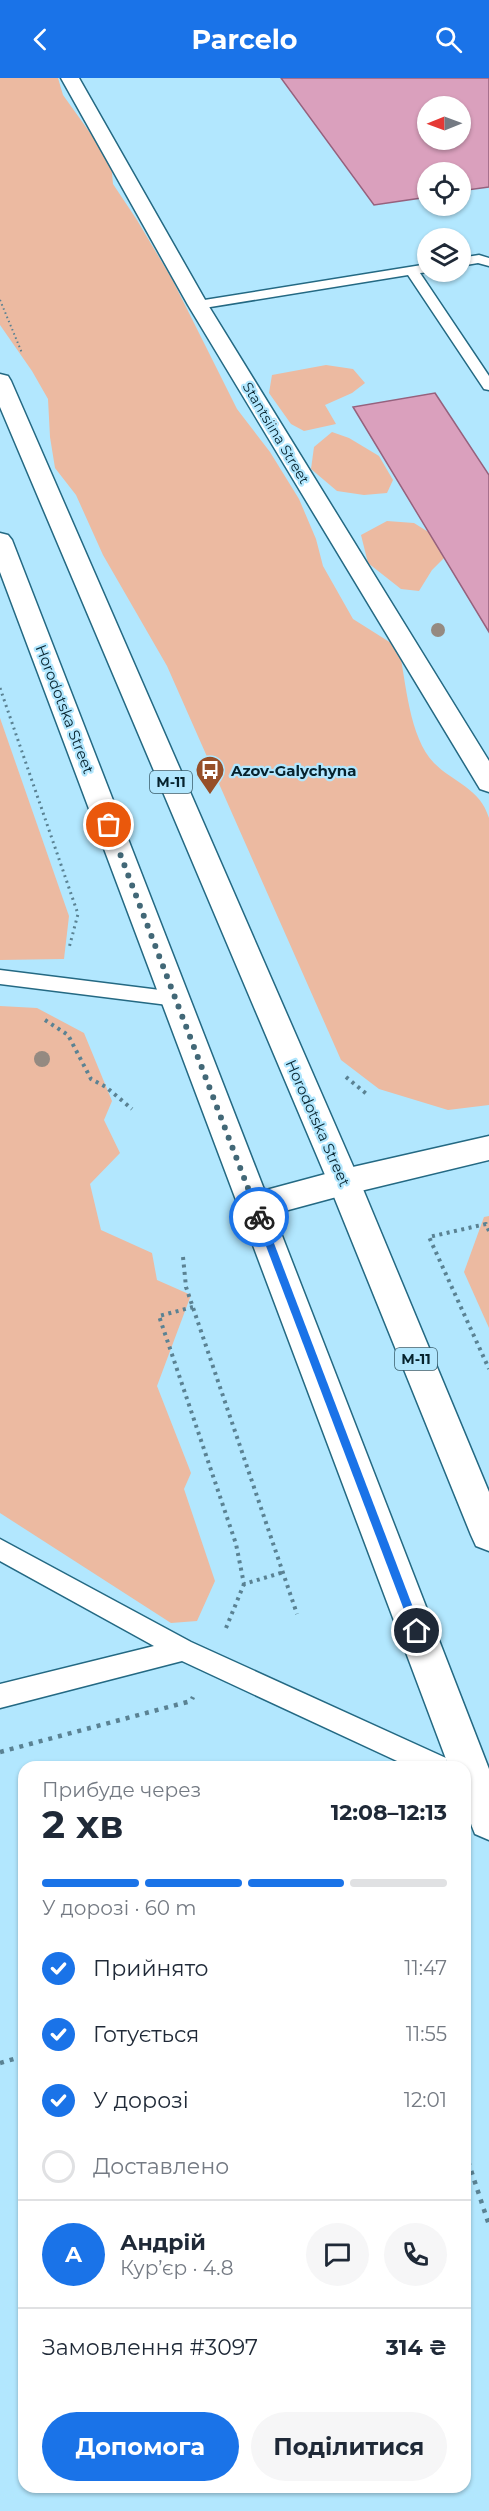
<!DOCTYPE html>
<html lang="uk">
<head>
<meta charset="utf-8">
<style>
  body { margin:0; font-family:Montserrat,sans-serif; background:#f6f6f7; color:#1f2937; height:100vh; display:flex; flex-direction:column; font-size:22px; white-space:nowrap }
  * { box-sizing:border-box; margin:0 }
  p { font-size:20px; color:#747a83 }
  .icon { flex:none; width:33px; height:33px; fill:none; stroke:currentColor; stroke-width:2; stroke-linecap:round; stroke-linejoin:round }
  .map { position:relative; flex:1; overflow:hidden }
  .sheet { position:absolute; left:18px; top:1683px; width:453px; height:732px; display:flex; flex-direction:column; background:#fff; border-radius:18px; box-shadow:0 2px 4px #0004 }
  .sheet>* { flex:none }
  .needle { width:39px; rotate:269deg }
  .tools { position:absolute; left:417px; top:18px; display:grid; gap:12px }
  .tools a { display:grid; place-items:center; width:54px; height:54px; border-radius:50%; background:#fff; box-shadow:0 2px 4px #0004; font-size:30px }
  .pin { position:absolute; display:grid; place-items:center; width:51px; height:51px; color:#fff; margin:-26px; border:3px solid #fff; border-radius:50%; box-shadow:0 2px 6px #0007 }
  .courier { position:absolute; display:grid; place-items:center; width:60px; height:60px; margin:-30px; border:4px solid #1a73e8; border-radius:50%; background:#fff; color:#222; box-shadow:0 2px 8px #0007 }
  .headline em { font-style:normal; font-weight:700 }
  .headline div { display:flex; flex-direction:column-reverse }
  .headline { display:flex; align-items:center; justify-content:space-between; height:102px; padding:0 24px }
  h1 { font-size:39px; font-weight:700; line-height:45px }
  .bar { display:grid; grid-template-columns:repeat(4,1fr); gap:9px 6px; align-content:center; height:72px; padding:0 24px }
  .bar i { height:8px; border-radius:4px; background:#e0e1e3 }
  .bar .on { background:#1a73e8 }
  .bar p { grid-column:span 4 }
  .line { display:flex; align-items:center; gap:15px; padding:0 24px; border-top:2px solid #e0e1e3 }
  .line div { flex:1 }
  .round { display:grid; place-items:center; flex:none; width:63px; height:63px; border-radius:32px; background:#f6f6f7 }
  ol { padding:0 24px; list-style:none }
  li { display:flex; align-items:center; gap:18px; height:66px }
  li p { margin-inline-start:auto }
  li .icon { padding:6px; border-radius:50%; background:#1a73e8; color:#fff; stroke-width:4 }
  li:last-child { color:#747a83 }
  li i { width:33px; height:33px; border:3px solid #e0e1e3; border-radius:50% }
  .primary-button { display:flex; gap:12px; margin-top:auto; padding:12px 24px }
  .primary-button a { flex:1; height:69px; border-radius:36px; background:#1a73e8; color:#fff; font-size:24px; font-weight:700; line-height:69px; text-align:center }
  .primary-button a+a { background:#f6f6f7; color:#1f2937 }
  header { display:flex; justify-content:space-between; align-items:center; height:78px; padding:0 24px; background:#1a73e8; color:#fff; font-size:27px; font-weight:700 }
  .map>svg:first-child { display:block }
  .green { fill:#ecbaa1 }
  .building { fill:#daa0bd; stroke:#96617d; stroke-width:1.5; fill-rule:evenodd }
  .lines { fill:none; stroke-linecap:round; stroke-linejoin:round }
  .lane-casing { stroke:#246983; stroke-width:3 }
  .street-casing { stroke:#246983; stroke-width:3 }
  .primary-casing { stroke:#246983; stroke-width:3 }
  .path-far3 { stroke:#5a8293; stroke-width:2; stroke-dasharray:1.5 3; stroke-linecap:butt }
  .path-far2 { stroke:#5a8293; stroke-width:3; stroke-dasharray:2 4; stroke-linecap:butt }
  .path-far1 { stroke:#5a8293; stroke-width:4; stroke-dasharray:3 4.5; stroke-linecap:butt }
  .path { stroke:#5a8293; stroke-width:4.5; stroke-dasharray:4 6; stroke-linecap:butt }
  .lane { fill:#fff; fill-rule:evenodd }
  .street { fill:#fff; fill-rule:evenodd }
  .primary { fill:#fff; fill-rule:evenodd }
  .tree { fill:#958a81 }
  .route { fill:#1a73e8 }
  .done { stroke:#426877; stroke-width:6; stroke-dasharray:0 10.8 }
  .labels { text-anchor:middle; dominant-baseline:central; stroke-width:4.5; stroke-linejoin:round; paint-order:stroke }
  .far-street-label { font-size:14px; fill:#06232e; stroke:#b2e7fe }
  .shield { fill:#b2e7fe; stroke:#3a5e6c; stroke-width:1.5 }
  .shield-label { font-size:14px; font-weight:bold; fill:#06232e }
  .street-label { font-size:15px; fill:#06232e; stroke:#b2e7fe }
  .poi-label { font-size:15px; font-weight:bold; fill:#06232e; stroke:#b2e7fe; text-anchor:start }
</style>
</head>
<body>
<header><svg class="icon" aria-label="back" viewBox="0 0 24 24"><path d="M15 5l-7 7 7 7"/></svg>Parcelo<svg class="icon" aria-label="search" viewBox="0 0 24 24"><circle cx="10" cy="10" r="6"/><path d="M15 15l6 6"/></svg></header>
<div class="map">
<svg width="489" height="2433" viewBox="0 0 489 2433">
  <rect width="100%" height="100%" fill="#b2e7fe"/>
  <g class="green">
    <path d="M0 0H58L63 17 111 84 113 106 137 142 172 201 237 331 270 374 299 421 316 461 323 488 353 541 399 570C406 604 409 659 434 685 454 705 480 710 489 740V1027L448 1032 379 1011 341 982 167 588 103 477 76 417 55 390 50 359 48 321 32 293 0 247Z"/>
    <path d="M326 287 353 291 365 305 352 315 325 327 336 346 304 353 291 346 269 315 272 297Z"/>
    <path d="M332 354 349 360 379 378 393 402 387 415 364 417 337 413 311 391 314 369Z"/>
    <path d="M387 443 414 445 438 460 445 479 432 492 419 513 401 511 368 485 361 457Z"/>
    <path d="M0 640 69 838 64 881 0 882Z"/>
    <path d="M0 928 37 930 84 955 112 1023 104 1042 120 1075 90 1106 101 1152 152 1175 157 1202 191 1217 157 1308 191 1395 184 1411 215 1503 197 1543 171 1545 0 1435Z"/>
    <path d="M489 1138V1250L464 1194 484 1139Z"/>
  </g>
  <g class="building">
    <path d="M281 0H489V109L460 113V94H428V119L374 127ZM428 28H460V62H428Z"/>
    <path d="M435 315 489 397V554L353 329Z"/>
  </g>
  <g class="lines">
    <g class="lane-casing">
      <g id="lane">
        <path d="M479 177 489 180V188L478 185 460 188V180Z"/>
        <path d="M428 186V194H430L420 195 489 298V312L484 311 408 197 198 231 191 227 198 223Z"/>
        <path d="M0 892 176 914 183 916 185 921 183 926 176 928 0 906Z"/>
        <path d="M0 1461 191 1564 446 1680 449 1689H410L182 1583 0 1630V1606L154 1568 0 1483Z"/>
      </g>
    </g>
    <g class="street-casing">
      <g id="street">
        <path d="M61 0H79L208 227 489 683V714L480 711 188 227Z"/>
        <path d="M489 1058V1082L344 1117 255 1141 244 1137 239 1128 244 1119 255 1115 344 1091Z"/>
      </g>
    </g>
    <g class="primary-casing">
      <g id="primary">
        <path d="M0 296 8 298 11 303 360 1104 489 1414V1473L476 1468 471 1457 328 1104 0 329Z"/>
        <path d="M0 455 8 457 12 462 489 1691V1762L475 1756C464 1730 465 1717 465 1689H449L0 494Z"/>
      </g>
    </g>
    <path class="path-far3" d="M0 222 22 275"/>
    <path class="path-far2" d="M0 610 78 836 69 870"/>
    <g class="path-far1">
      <path d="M45 942 68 957 91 1001 106 1009 132 1031"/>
      <path d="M346 999 369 1018"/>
      <path d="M489 1153 486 1146 429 1159 489 1291"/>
      <path d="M183 1179 186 1209 297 1536"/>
      <path d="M193 1229 159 1238 236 1466 244 1506 284 1494"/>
      <path d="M226 1550 244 1506"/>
    </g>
    <g class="path">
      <path d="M0 1674 191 1623 193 1619"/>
      <path d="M0 1985 24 1978"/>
      <path d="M465 2074 489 2147"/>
    </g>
    <use href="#lane" class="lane"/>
    <use href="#street" class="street"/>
    <use href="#primary" class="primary"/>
  </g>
  <g class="tree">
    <circle cx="438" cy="552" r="7"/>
    <circle cx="42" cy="981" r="8"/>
  </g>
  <path class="route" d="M259 1135 264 1139 422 1553 417 1558 412 1553 255 1139Z"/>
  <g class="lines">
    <path class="done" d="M109 747 259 1139"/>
  </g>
  <defs>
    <g id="bus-pin" transform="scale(1.5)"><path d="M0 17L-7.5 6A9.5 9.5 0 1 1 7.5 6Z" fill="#964f29" stroke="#b2e7fe"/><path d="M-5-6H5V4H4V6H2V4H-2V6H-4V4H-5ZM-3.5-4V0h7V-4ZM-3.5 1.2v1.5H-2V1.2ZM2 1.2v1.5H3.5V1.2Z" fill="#fff"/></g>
  </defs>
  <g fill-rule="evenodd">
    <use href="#bus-pin" x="210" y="692"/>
  </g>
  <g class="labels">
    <g class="far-street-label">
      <text transform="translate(276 355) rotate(59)">Stantsiina Street</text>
    </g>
    <g class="shield">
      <rect x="150" y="693" width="42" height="22" rx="4.5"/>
      <rect x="395" y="1270" width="42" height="22" rx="4.5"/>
    </g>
    <g class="shield-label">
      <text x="171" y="704">М-11</text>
      <text x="416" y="1281">М-11</text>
    </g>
    <g class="street-label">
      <text transform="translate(65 631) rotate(69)">Horodotska Street</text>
      <text transform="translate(318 1045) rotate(66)">Horodotska Street</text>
    </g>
    <g class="poi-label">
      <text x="231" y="692">Azov-Galychyna</text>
    </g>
  </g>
</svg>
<div class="tools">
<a><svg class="needle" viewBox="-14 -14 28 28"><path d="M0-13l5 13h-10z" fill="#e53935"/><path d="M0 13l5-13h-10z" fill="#747a83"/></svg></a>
<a><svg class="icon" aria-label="locate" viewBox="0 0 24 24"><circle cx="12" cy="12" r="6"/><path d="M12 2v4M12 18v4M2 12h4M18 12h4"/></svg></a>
<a><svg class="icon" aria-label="layers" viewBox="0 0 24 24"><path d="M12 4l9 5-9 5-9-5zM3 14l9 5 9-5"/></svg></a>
</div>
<div class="pin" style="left:109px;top:747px;background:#ea580c"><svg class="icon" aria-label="bag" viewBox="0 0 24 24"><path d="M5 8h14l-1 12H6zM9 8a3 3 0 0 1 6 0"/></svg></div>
<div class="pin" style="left:417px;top:1553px;background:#1f2937"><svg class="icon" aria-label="home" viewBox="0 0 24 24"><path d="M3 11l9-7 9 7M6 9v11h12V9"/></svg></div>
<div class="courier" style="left:259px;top:1139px"><svg class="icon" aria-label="bike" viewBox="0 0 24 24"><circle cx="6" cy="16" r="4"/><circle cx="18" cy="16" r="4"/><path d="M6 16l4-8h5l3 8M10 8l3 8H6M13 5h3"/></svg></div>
<section class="sheet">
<div class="headline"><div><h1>2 хв</h1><p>Прибуде через</p></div><em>12:08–12:13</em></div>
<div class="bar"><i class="on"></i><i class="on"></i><i class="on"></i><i></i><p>У дорозі · 60 m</p></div>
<ol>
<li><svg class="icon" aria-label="check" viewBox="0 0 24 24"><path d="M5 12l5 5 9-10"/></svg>Прийнято<p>11:47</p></li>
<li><svg class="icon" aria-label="check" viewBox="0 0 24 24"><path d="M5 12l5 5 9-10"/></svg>Готується<p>11:55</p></li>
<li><svg class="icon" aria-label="check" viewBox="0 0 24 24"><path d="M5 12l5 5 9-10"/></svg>У дорозі<p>12:01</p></li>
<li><i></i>Доставлено</li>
</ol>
<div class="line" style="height:108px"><b class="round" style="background:#1a73e8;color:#fff">А</b><div><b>Андрій</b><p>Кур’єр · 4.8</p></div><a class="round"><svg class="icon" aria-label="chat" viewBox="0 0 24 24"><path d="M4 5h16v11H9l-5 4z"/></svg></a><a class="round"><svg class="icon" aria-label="phone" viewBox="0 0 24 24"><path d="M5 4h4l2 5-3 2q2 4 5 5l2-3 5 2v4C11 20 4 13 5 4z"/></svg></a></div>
<div class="line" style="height:78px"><div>Замовлення #3097</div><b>314 ₴</b></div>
<div class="primary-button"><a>Допомога</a><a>Поділитися</a></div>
</section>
</div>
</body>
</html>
